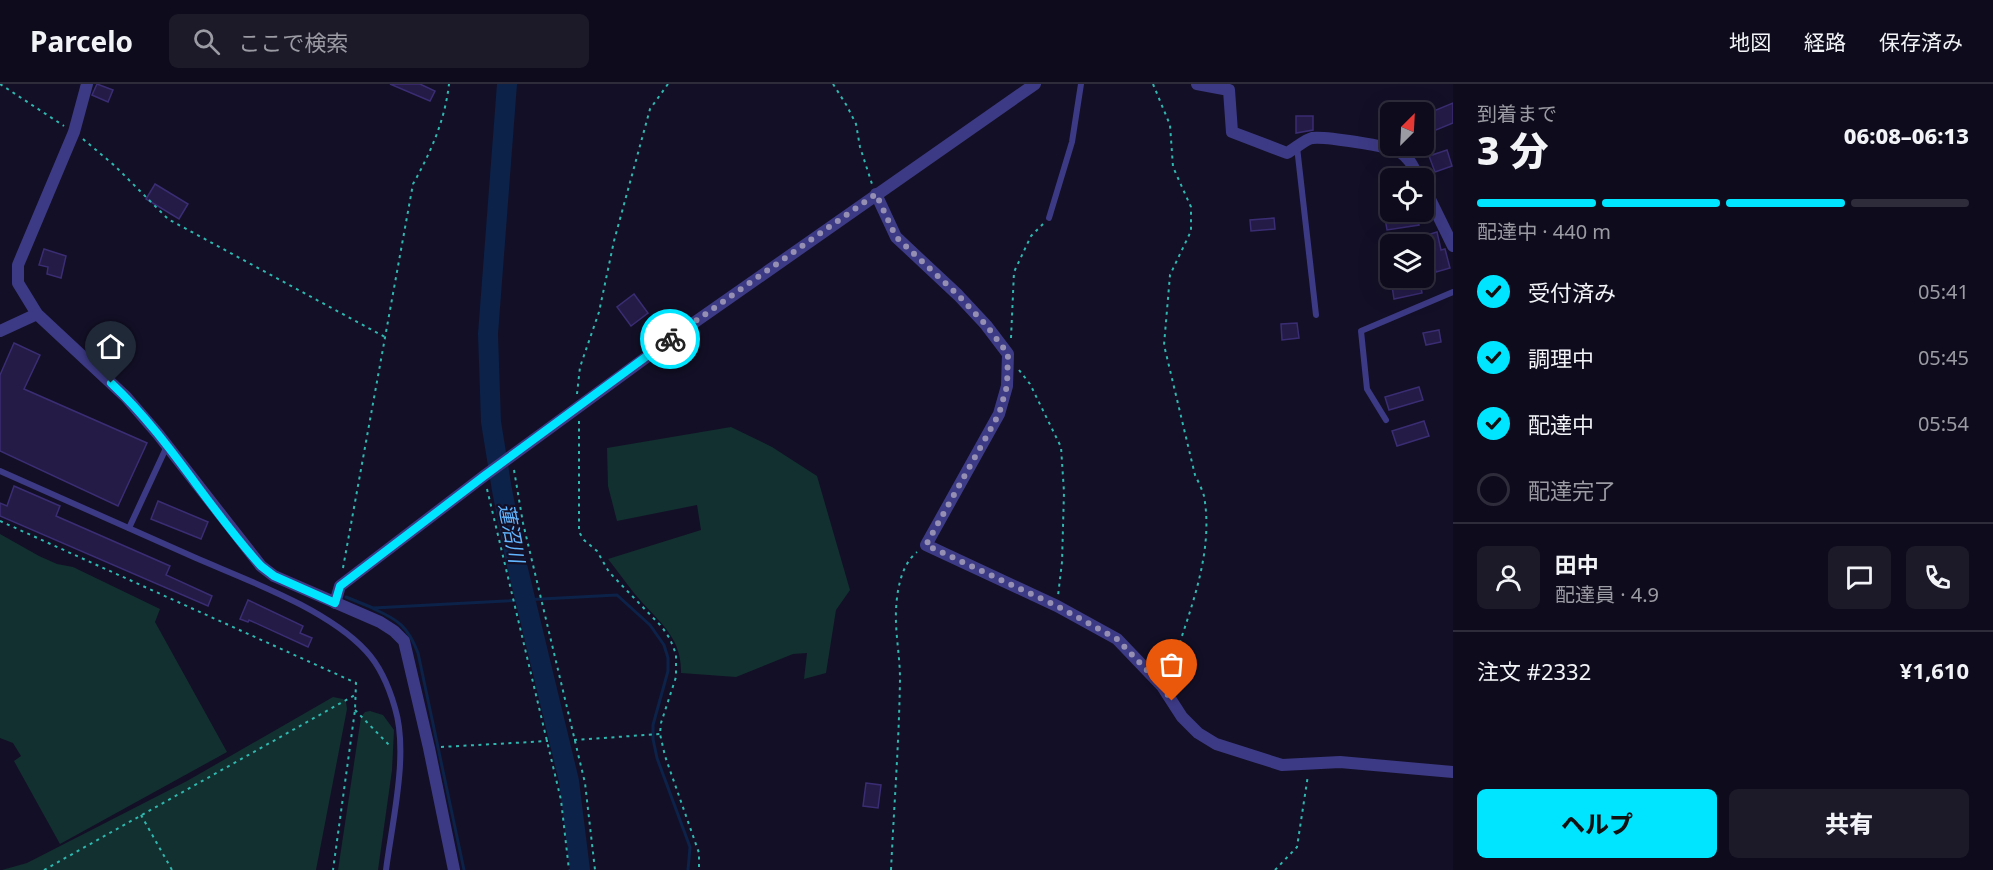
<!DOCTYPE html>
<html lang="ja">
<head>
<meta charset="utf-8">
<style>
  body { margin:0; font-family:"Noto Sans","Noto Sans JP",sans-serif; background:#1c1929; color:#f1f3f6; height:100vh; display:flex; flex-direction:column; font-size:22px; white-space:nowrap }
  * { box-sizing:border-box; margin:0 }
  p { font-size:20px; color:#9b9ba3 }
  .icon { flex:none; width:33px; height:33px; fill:none; stroke:currentColor; stroke-width:2; stroke-linecap:round; stroke-linejoin:round }
  .map { position:relative; flex:1; overflow:hidden }
  .details { display:flex; flex-direction:column; background:#0e0b1c; width:540px }
  .details>* { flex:none }
  .needle { width:39px; rotate:24deg }
  .buttons { position:absolute; left:1380px; top:18px; display:grid; gap:12px }
  .buttons a { display:grid; place-items:center; width:54px; height:54px; border-radius:9px; background:#0e0b1c; box-shadow:0 6px 24px #0002,0 0 0 2px #2e2b3b; font-size:30px }
  .pin { position:absolute; display:grid; place-items:center; width:51px; height:51px; color:#fff; margin:-62px -26px; border-radius:50% 50% 50% 0; rotate:-45deg; box-shadow:0 0 6px #0007 }
  .pin .icon { rotate:45deg }
  .courier { position:absolute; display:grid; place-items:center; width:60px; height:60px; margin:-30px; border:4px solid #00e5ff; border-radius:50%; background:#fff; color:#222; box-shadow:0 2px 8px #0007 }
  .summary em { font-style:normal; font-weight:800 }
  .summary div { display:flex; flex-direction:column-reverse }
  .summary { display:flex; align-items:center; justify-content:space-between; height:102px; padding:0 24px }
  h1 { font-size:39px; font-weight:800; line-height:45px }
  .bar { display:grid; grid-template-columns:repeat(4,1fr); gap:9px 6px; align-content:center; height:72px; padding:0 24px }
  .bar i { height:8px; border-radius:4px; background:#2e2b3b }
  .bar .active { background:#00e5ff }
  .bar p { grid-column:span 4 }
  .line { display:flex; align-items:center; gap:15px; padding:0 24px; border-top:2px solid #2e2b3b }
  .line div { flex:1 }
  .round { display:grid; place-items:center; flex:none; width:63px; height:63px; border-radius:9px; background:#1c1929 }
  ol { padding:0 24px; list-style:none }
  li { display:flex; align-items:center; gap:18px; height:66px }
  li p { margin-inline-start:auto }
  li .icon { padding:6px; border-radius:50%; background:#00e5ff; color:#111; stroke-width:4 }
  li:last-child { color:#9b9ba3 }
  li i { width:33px; height:33px; border:3px solid #2e2b3b; border-radius:50% }
  .primary-button { display:flex; gap:12px; margin-top:auto; padding:12px 24px }
  .primary-button a { flex:1; height:69px; border-radius:9px; background:#00e5ff; color:#111; font-size:24px; font-weight:800; line-height:69px; text-align:center }
  .primary-button a+a { background:#1c1929; color:#f1f3f6 }
  header { display:flex; align-items:center; gap:36px; box-sizing:border-box; height:84px; padding:0 30px; background:#0e0b1c; border-bottom:2px solid #2e2b3b }
  header strong { font-size:28px }
  nav { display:flex; gap:33px; margin-inline-start:auto; font-size:21px }
  .search { width:420px; height:54px; background:#1c1929; display:flex; align-items:center; gap:15px; box-sizing:border-box; padding:0 21px; border-radius:9px; color:#9b9ba3; font-size:22px }
  main { display:flex; flex:1; min-height:0 }
  .map>svg:first-child { display:block }
  .green { fill:#12302f }
  .lines { fill:none; stroke-linecap:round; stroke-linejoin:round }
  .stream { stroke:#0c2248; stroke-width:3 }
  .river { stroke:#0c2248; stroke-width:20 }
  .building { fill:#241b47; stroke:#3b2d73; stroke-width:1.5 }
  .path { stroke:#2fb8b0; stroke-width:2; stroke-dasharray:3 4.5; stroke-linecap:butt }
  .lane { stroke:#3d3a85; stroke-width:6 }
  .street { stroke:#3d3a85; stroke-width:12 }
  .done { stroke:#948fb3; stroke-width:6; stroke-dasharray:0 10.8 }
  .route { stroke:#00e5ff; stroke-width:8 }
  .labels { text-anchor:middle; dominant-baseline:central; stroke-width:4.5; stroke-linejoin:round; paint-order:stroke }
  .water-label { font-size:20px; font-style:italic; fill:#62b6ff; stroke:#130f26 }
</style>
</head>
<body>
<header>
<strong>Parcelo</strong>
<div class="search"><svg class="icon" aria-label="search" viewBox="0 0 24 24"><circle cx="10" cy="10" r="6"/><path d="M15 15l6 6"/></svg>ここで検索</div>
<nav><a>地図</a><a>経路</a><a>保存済み</a></nav>
</header>
<main>
<div class="map">
<svg width="1453" height="786" viewBox="0 0 1453 786">
  <rect width="100%" height="100%" fill="#130f26"/>
  <g class="green">
    <path d="M731 343 772 363 817 392 850 506 836 526 826 589 804 595 807 569 793 570 736 593 681 589C682 551 656 536 634 509 625 498 617 486 608 475L701 446 697 421 617 437 608 402 607 364Z"/>
    <path d="M0 450 39 472 57 480 73 483 160 525 155 538 227 668 60 760 14 677 21 672 13 659 0 654Z"/>
    <path d="M333 613 343 615 346 618 347 625 316 786H2L27 779 187 697Z"/>
    <path d="M370 627 383 631 394 646 392 686 378 786H338L361 633 365 628Z"/>
  </g>
  <g class="lines">
    <g class="stream">
      <path d="M346 513 373 524 617 511 650 541 664 561 668 574V587L653 641V655L657 674 690 763 688 786"/>
      <path d="M374 525C399 536 408 543 418 569L464 786"/>
    </g>
    <path class="river" d="M507 0 488 250 491 338 502 406 516 477 569 697 580 786"/>
  </g>
  <g class="building">
    <path d="M97 0 113 6 108 18 92 11Z"/>
    <path d="M390 0H420L435 7 430 17Z"/>
    <path d="M1453 19V39L1424 51V31Z"/>
    <path d="M1296 32H1313V46L1296 49Z"/>
    <path d="M1447 66 1452 82 1435 88 1429 72Z"/>
    <path d="M155 100 188 120 179 135 146 115Z"/>
    <path d="M1384 128H1417L1419 141 1387 146Z"/>
    <path d="M1274 134 1275 145 1251 147 1250 136Z"/>
    <path d="M1437 148 1441 166 1445 165 1450 184 1436 188 1435 184 1424 186V176L1432 175 1427 151Z"/>
    <path d="M44 165 66 172 61 194 47 190 48 183 39 181Z"/>
    <path d="M1420 198 1422 209 1394 215 1392 202Z"/>
    <path d="M634 210 648 229 631 242 617 223Z"/>
    <path d="M1297 239 1299 254 1282 256 1281 240Z"/>
    <path d="M1439 246 1441 258 1426 261 1423 249Z"/>
    <path d="M14 259 40 271 24 305 147 359 118 422 0 367V291Z"/>
    <path d="M1419 303 1423 316 1389 326 1385 313Z"/>
    <path d="M1424 337 1429 352 1397 362 1392 347Z"/>
    <path d="M14 402 60 422 56 432 170 482 166 491 212 512 208 522 0 432V419L7 422Z"/>
    <path d="M158 417 208 438 201 455 151 435Z"/>
    <path d="M248 516 303 542 300 549 312 554 308 563 249 536 248 538 240 535Z"/>
    <path d="M866 699 881 701 878 724 863 722Z"/>
  </g>
  <g class="lines">
    <g class="path">
      <path d="M0 0 64 42"/>
      <path d="M833 0 847 22 856 40 860 63 872 100"/>
      <path d="M1153 0 1170 41 1173 83 1191 123V147L1170 191 1164 261 1195 391C1198 397 1202 405 1204 412 1215 473 1186 535 1169 592"/>
      <path d="M83 55 115 82 168 135 385 253"/>
      <path d="M1011 254 1014 188 1031 152 1043 140"/>
      <path d="M1019 286 1030 300 1061 363 1064 408 1062 478 1058 512"/>
      <path d="M577 310 580 283 599 228 614 157 650 25 668 0"/>
      <path d="M579 337V448L584 456 597 467 609 488 662 543 670 555 676 570V593L661 639 660 650 665 672 699 769V786"/>
      <path d="M514 386 523 439 585 699 595 786"/>
      <path d="M487 405 561 716 569 786"/>
      <path d="M0 437 356 599 355 626 333 786"/>
      <path d="M343 484 413 100C431 68 445 36 449 0"/>
      <path d="M355 626 391 663"/>
      <path d="M574 656 660 650"/>
      <path d="M441 663 548 657"/>
      <path d="M141 731 172 786"/>
      <path d="M44 786 355 611"/>
      <path d="M891 786C894 722 899 659 900 595 900 572 895 549 896 526 897 506 901 481 917 468"/>
      <path d="M1275 786 1297 763 1308 691"/>
    </g>
    <g class="lane">
      <path d="M1297 63 1316 231"/>
      <path d="M1049 134 1072 58 1081 0"/>
      <path d="M1386 336 1367 305 1361 247 1453 208"/>
      <path d="M0 387C65 416 130 445 196 474 249 497 327 525 366 567 381 583 389 603 395 624 409 670 392 738 386 786"/>
      <path d="M129 444 167 362"/>
    </g>
    <g class="street">
      <path d="M87 0 74 48 18 181V199L37 230 126 313 158 350 261 482 274 492 380 538 394 547 404 557 429 664 454 786"/>
      <path d="M1197 0 1229 6 1232 48 1287 69C1295 65 1304 56 1312 54 1324 52 1388 62 1400 68 1410 74 1414 85 1419 94"/>
      <path d="M1424 103 1453 162"/>
      <path d="M876 110 896 153 958 211 986 241 1008 270 1007 302 999 330 926 461 1057 522 1117 555 1162 602 1182 633 1198 649 1216 660 1282 681 1340 678 1453 688"/>
      <path d="M0 247 37 230"/>
      <path d="M335 519 340 502 484 392 685 245 1035 0"/>
    </g>
  </g>
  <g class="lines">
    <path class="done" d="M670 255 876 110 896 153 958 211 986 241 1008 270 1007 302 999 330 926 461 1057 522 1117 555 1162 602 1172 617"/>
    <path class="route" d="M111 299C169 353 208 424 261 482L274 492 335 519 340 502 484 392 670 255"/>
  </g>
  <g class="labels">
    <g class="water-label">
      <text transform="translate(512 449) rotate(79)">蓮沼川</text>
    </g>
  </g>
</svg>
<div class="buttons">
<a><svg class="needle" viewBox="-14 -14 28 28"><path d="M0-13l5 13h-10z" fill="#e53935"/><path d="M0 13l5-13h-10z" fill="#9b9ba3"/></svg></a>
<a><svg class="icon" aria-label="locate" viewBox="0 0 24 24"><circle cx="12" cy="12" r="6"/><path d="M12 2v4M12 18v4M2 12h4M18 12h4"/></svg></a>
<a><svg class="icon" aria-label="layers" viewBox="0 0 24 24"><path d="M12 4l9 5-9 5-9-5zM3 14l9 5 9-5"/></svg></a>
</div>
<div class="pin" style="left:1172px;top:617px;background:#ea580c"><svg class="icon" aria-label="bag" viewBox="0 0 24 24"><path d="M5 8h14l-1 12H6zM9 8a3 3 0 0 1 6 0"/></svg></div>
<div class="pin" style="left:111px;top:299px;background:#1f2937"><svg class="icon" aria-label="home" viewBox="0 0 24 24"><path d="M3 11l9-7 9 7M6 9v11h12V9"/></svg></div>
<div class="courier" style="left:670px;top:255px"><svg class="icon" aria-label="bike" viewBox="0 0 24 24"><circle cx="6" cy="16" r="4"/><circle cx="18" cy="16" r="4"/><path d="M6 16l4-8h5l3 8M10 8l3 8H6M13 5h3"/></svg></div>
</div>
<section class="details">
<div class="summary"><div><h1>3 分</h1><p>到着まで</p></div><em>06:08–06:13</em></div>
<div class="bar"><i class="active"></i><i class="active"></i><i class="active"></i><i></i><p>配達中 · 440 m</p></div>
<ol>
<li><svg class="icon" aria-label="check" viewBox="0 0 24 24"><path d="M5 12l5 5 9-10"/></svg>受付済み<p>05:41</p></li>
<li><svg class="icon" aria-label="check" viewBox="0 0 24 24"><path d="M5 12l5 5 9-10"/></svg>調理中<p>05:45</p></li>
<li><svg class="icon" aria-label="check" viewBox="0 0 24 24"><path d="M5 12l5 5 9-10"/></svg>配達中<p>05:54</p></li>
<li><i></i>配達完了</li>
</ol>
<div class="line" style="height:108px"><a class="round"><svg class="icon" aria-label="person" viewBox="0 0 24 24"><circle cx="12" cy="8" r="4"/><path d="M4 21q1-7 8-7t8 7"/></svg></a><div><b>田中</b><p>配達員 · 4.9</p></div><a class="round"><svg class="icon" aria-label="chat" viewBox="0 0 24 24"><path d="M4 5h16v11H9l-5 4z"/></svg></a><a class="round"><svg class="icon" aria-label="phone" viewBox="0 0 24 24"><path d="M5 4h4l2 5-3 2q2 4 5 5l2-3 5 2v4C11 20 4 13 5 4z"/></svg></a></div>
<div class="line" style="height:78px"><div>注文 #2332</div><b>¥1,610</b></div>
<div class="primary-button"><a>ヘルプ</a><a>共有</a></div>
</section>
</main>
</body>
</html>
